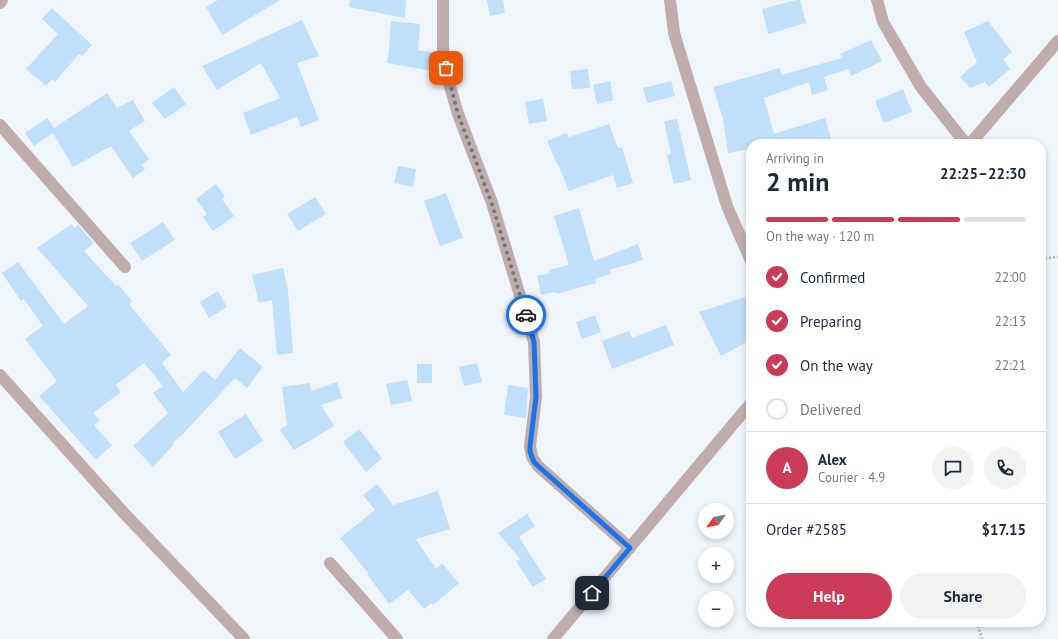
<!DOCTYPE html>
<html lang="en">
<head>
<meta charset="utf-8">
<style>
  body { margin:0; font-family:"PT Sans",sans-serif; background:#f2f2f3; color:#1f2937; height:100vh; display:flex; flex-direction:column; font-size:15px; white-space:nowrap }
  * { box-sizing:border-box; margin:0 }
  p { font-size:13px; color:#747a83 }
  .icon { flex:none; width:22px; height:22px; fill:none; stroke:currentColor; stroke-width:2; stroke-linecap:round; stroke-linejoin:round }
  .map { position:relative; flex:1; overflow:hidden }
  .details { position:absolute; left:746px; top:139px; width:300px; height:488px; display:flex; flex-direction:column; background:#fff; border-radius:16px; box-shadow:0 2px 6px #0003 }
  .details>* { flex:none }
  .needle { width:26px; rotate:237deg }
  .buttons { position:absolute; left:698px; top:503px; display:grid; gap:8px }
  .buttons a { display:grid; place-items:center; width:36px; height:36px; border-radius:50%; background:#fff; box-shadow:0 2px 6px #0003; font-size:20px }
  .pin { position:absolute; display:grid; place-items:center; width:34px; height:34px; color:#fff; margin:-17px; border-radius:8px; box-shadow:0 2px 6px #0006 }
  .courier { position:absolute; display:grid; place-items:center; width:40px; height:40px; margin:-20px; border:3px solid #1a73e8; border-radius:50%; background:#fff; color:#222; box-shadow:0 1px 5px #0007 }
  .summary em { font-style:normal; font-weight:700 }
  .summary div { display:flex; flex-direction:column-reverse }
  .summary { display:flex; align-items:center; justify-content:space-between; height:68px; padding:0 20px }
  h1 { font-size:26px; font-weight:700; line-height:30px }
  .bar { display:grid; grid-template-columns:repeat(4,1fr); gap:6px 4px; align-content:center; height:48px; padding:0 20px }
  .bar i { height:5px; border-radius:3px; background:#e0e1e3 }
  .bar .current { background:#cb3b57 }
  .bar p { grid-column:span 4 }
  .line { display:flex; align-items:center; gap:10px; padding:0 20px; border-top:1px solid #e0e1e3 }
  .line div { flex:1 }
  .round { display:grid; place-items:center; flex:none; width:42px; height:42px; border-radius:21px; background:#f2f2f3 }
  ol { padding:0 20px; list-style:none }
  li { display:flex; align-items:center; gap:12px; height:44px }
  li p { margin-inline-start:auto }
  li .icon { padding:4px; border-radius:50%; background:#cb3b57; color:#fff; stroke-width:4 }
  li:last-child { color:#747a83 }
  li i { width:22px; height:22px; border:2px solid #e0e1e3; border-radius:50% }
  .action { display:flex; gap:8px; margin-top:auto; padding:8px 20px }
  .action a { flex:1; height:46px; border-radius:24px; background:#cb3b57; color:#fff; font-size:16px; font-weight:700; line-height:46px; text-align:center }
  .action a+a { background:#f2f2f3; color:#1f2937 }
  .map>svg:first-child { display:block }
  .building { fill:#c0dffa }
  .lines { fill:none; stroke-linecap:round; stroke-linejoin:round }
  .path { stroke:#adb4ba; stroke-width:2.5; stroke-dasharray:2 2; stroke-linecap:butt }
  .minor { stroke:#bfadae; stroke-width:12 }
  .done { stroke:#6e777e; stroke-width:4; stroke-dasharray:0 7.2 }
  .route { stroke:#1a73e8; stroke-width:5 }
</style>
</head>
<body>
<div class="map">
<svg width="1058" height="639" viewBox="0 0 1058 639">
  <rect width="100%" height="100%" fill="#f0f5fa"/>
  <g class="building">
    <path d="M218 0H280L222 35 206 7Z"/>
    <path d="M350 0H406L405 18 349 7Z"/>
    <path d="M487 0H503L505 13 490 16Z"/>
    <path d="M796 0H800L806 23 768 34 762 9Z"/>
    <path d="M52 8 92 45 82 56 79 54 55 82 52 79 46 86 26 69 58 34 42 19Z"/>
    <path d="M302 20 319 56 297 63 319 120 301 127 297 117 251 135 243 113 280 98 261 63 217 90 202 66Z"/>
    <path d="M391 21 420 24 418 50 436 53 432 71 387 63 390 44H389Z"/>
    <path d="M988 21 1012 52 1003 59 1010 69 989 87 985 82 970 88 960 77 977 62 964 32Z"/>
    <path d="M871 40 882 61 851 76 848 69 824 77 828 90 812 95 809 82 764 98 774 134 825 118 832 142 824 144H751V149L728 153 723 119 713 87 780 68 781 75 842 58 840 54Z"/>
    <path d="M588 69 590 88 572 89 570 71Z"/>
    <path d="M610 81 613 100 597 104 593 85Z"/>
    <path d="M671 81 675 96 647 103 643 88Z"/>
    <path d="M174 87 186 104 165 119 152 103Z"/>
    <path d="M903 89 912 112 884 123 875 101Z"/>
    <path d="M107 93 117 108 133 100 145 121 129 131 149 159 142 165 145 169 133 178 111 146 73 167 53 133 34 146 25 133 47 118 54 128Z"/>
    <path d="M543 99 547 121 529 124 525 102Z"/>
    <path d="M677 119 691 180 674 184 667 155 671 154 664 121Z"/>
    <path d="M609 124 618 148 622 147 633 183 617 188 613 175 569 191 559 166H558L547 141 566 133 569 137Z"/>
    <path d="M398 166 416 169 413 187 394 183Z"/>
    <path d="M216 184 225 196 222 199 234 216 213 231 203 217 207 214 196 199Z"/>
    <path d="M446 193 463 238 440 246 424 201Z"/>
    <path d="M315 197 326 214 298 231 287 214Z"/>
    <path d="M579 208 594 261 638 244 643 260 609 270 611 274 595 279 596 283 556 294 555 292 541 295 537 276 550 273 549 270 569 265 554 216Z"/>
    <path d="M163 222 175 240 142 261 130 243Z"/>
    <path d="M72 224 74 228 78 225 94 243 84 251 116 286 118 284 132 301 129 304 171 355 162 363 183 392 204 370 215 380 240 348 263 367 247 388 235 378 181 436 172 443 174 444 153 467 133 446 168 413 153 393 163 386 144 363 116 385 121 392 93 413 100 420 94 425 112 445 96 460 39 396 57 381 25 339 43 326 24 299 21 301 2 273 18 262 64 324 88 306 37 248Z"/>
    <path d="M283 268 288 291 293 353 277 355 272 300 259 303 252 275Z"/>
    <path d="M218 291 227 307 209 318 200 302Z"/>
    <path d="M748 296 751 304V340L721 356 699 312Z"/>
    <path d="M595 315 601 332 582 339 576 322Z"/>
    <path d="M666 325 674 345 612 369 602 341 629 331 632 338Z"/>
    <path d="M477 363 482 382 464 386 459 367Z"/>
    <rect x="417" y="364" width="15" height="19"/>
    <path d="M407 380 412 401 391 405 386 384Z"/>
    <path d="M337 382 342 398 321 405 334 426 294 450 280 430 287 425 282 387 310 383 311 391Z"/>
    <path d="M508 385 528 388 526 418 504 415Z"/>
    <path d="M246 414 263 441 235 459 218 432Z"/>
    <path d="M359 429 382 458 366 472 343 442Z"/>
    <path d="M377 484 393 505 438 491 450 529 416 539 436 569 442 563 459 583 433 605 432 603 424 609 408 590 389 604 367 574 368 573 340 538 375 510 363 495Z"/>
    <path d="M527 514 535 526 519 537 546 579 533 587 516 561 520 559 498 533Z"/>
  </g>
  <g class="lines">
    <g class="path">
      <path d="M1041 259 1058 257"/>
      <path d="M977 622 982 639"/>
    </g>
    <g class="minor">
      <path d="M443 0V53L449 83 458 114 492 203 534 342 536 397 530 446 532 457 538 466 630 548"/>
      <path d="M670 0 674 33 727 206 751 261"/>
      <path d="M877 0 883 22 921 87 966 144"/>
      <path d="M0 3 2 0"/>
      <path d="M0 125 125 267"/>
      <path d="M970 144 1058 41"/>
      <path d="M0 375 122 511 244 639"/>
      <path d="M330 563 397 639"/>
      <path d="M553 639 751 403"/>
    </g>
  </g>
  <g class="lines">
    <path class="done" d="M446 68 458 114 492 204 526 315"/>
    <path class="route" d="M526 315 534 342 536 397 530 446V452L534 462 538 466 630 548 592 593"/>
  </g>
</svg>
<div class="buttons">
<a><svg class="needle" viewBox="-14 -14 28 28"><path d="M0-13l5 13h-10z" fill="#e53935"/><path d="M0 13l5-13h-10z" fill="#747a83"/></svg></a>
<a>+</a>
<a>−</a>
</div>
<div class="pin" style="left:446px;top:68px;background:#ea580c"><svg class="icon" aria-label="bag" viewBox="0 0 24 24"><path d="M5 8h14l-1 12H6zM9 8a3 3 0 0 1 6 0"/></svg></div>
<div class="pin" style="left:592px;top:593px;background:#1f2937"><svg class="icon" aria-label="home" viewBox="0 0 24 24"><path d="M3 11l9-7 9 7M6 9v11h12V9"/></svg></div>
<div class="courier" style="left:526px;top:315px"><svg class="icon" aria-label="car" viewBox="0 0 24 24"><path d="M5 17H2v-5l4-1 3-4h7l3 4 3 1v5h-3M9 17h6M6 11h13"/><circle cx="7" cy="17" r="2"/><circle cx="17" cy="17" r="2"/></svg></div>
<section class="details">
<div class="summary"><div><h1>2 min</h1><p>Arriving in</p></div><em>22:25–22:30</em></div>
<div class="bar"><i class="current"></i><i class="current"></i><i class="current"></i><i></i><p>On the way · 120 m</p></div>
<ol>
<li><svg class="icon" aria-label="check" viewBox="0 0 24 24"><path d="M5 12l5 5 9-10"/></svg>Confirmed<p>22:00</p></li>
<li><svg class="icon" aria-label="check" viewBox="0 0 24 24"><path d="M5 12l5 5 9-10"/></svg>Preparing<p>22:13</p></li>
<li><svg class="icon" aria-label="check" viewBox="0 0 24 24"><path d="M5 12l5 5 9-10"/></svg>On the way<p>22:21</p></li>
<li><i></i>Delivered</li>
</ol>
<div class="line" style="height:72px"><b class="round" style="background:#cb3b57;color:#fff">A</b><div><b>Alex</b><p>Courier · 4.9</p></div><a class="round"><svg class="icon" aria-label="chat" viewBox="0 0 24 24"><path d="M4 5h16v11H9l-5 4z"/></svg></a><a class="round"><svg class="icon" aria-label="phone" viewBox="0 0 24 24"><path d="M5 4h4l2 5-3 2q2 4 5 5l2-3 5 2v4C11 20 4 13 5 4z"/></svg></a></div>
<div class="line" style="height:52px"><div>Order #2585</div><b>$17.15</b></div>
<div class="action"><a>Help</a><a>Share</a></div>
</section>
</div>
</body>
</html>
